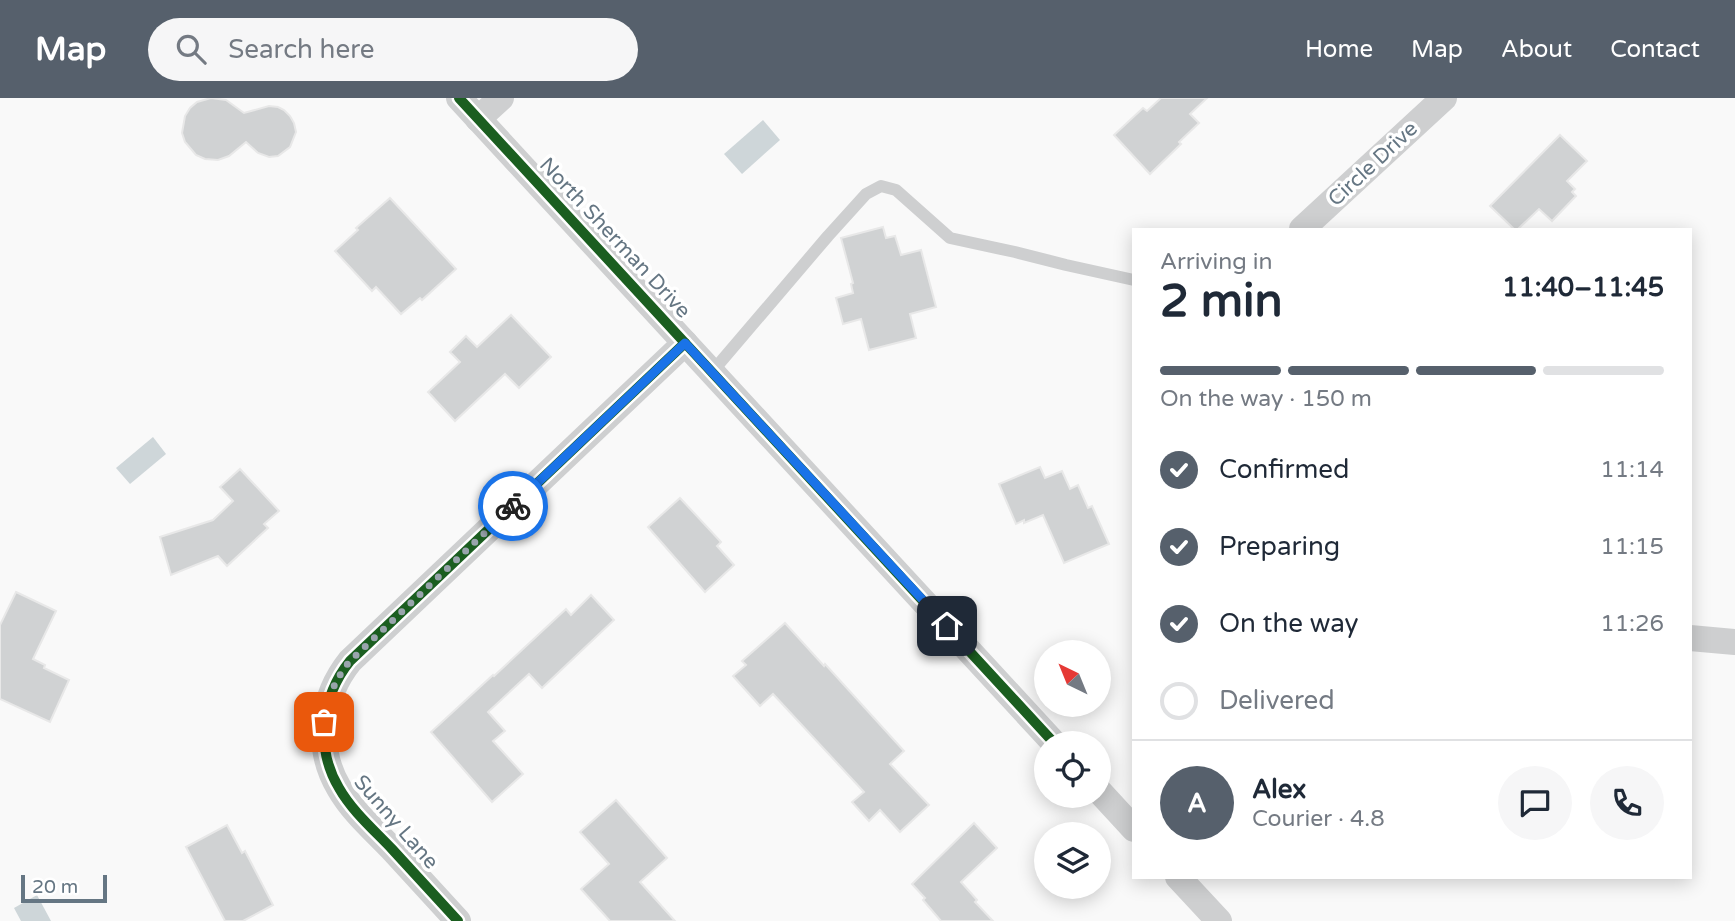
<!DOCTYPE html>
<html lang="en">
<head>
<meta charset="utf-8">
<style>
  body { margin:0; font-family:"Varela Round",sans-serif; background:#f6f6f7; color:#1f2937; height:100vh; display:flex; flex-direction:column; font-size:26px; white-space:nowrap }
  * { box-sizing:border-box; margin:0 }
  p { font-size:23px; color:#747a83 }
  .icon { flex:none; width:38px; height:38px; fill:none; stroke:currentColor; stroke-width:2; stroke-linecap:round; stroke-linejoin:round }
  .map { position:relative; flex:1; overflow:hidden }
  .side { position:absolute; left:1132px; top:130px; width:560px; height:651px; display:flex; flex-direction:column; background:#fff; border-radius:0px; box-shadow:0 4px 18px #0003 }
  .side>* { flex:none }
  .needle { width:46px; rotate:317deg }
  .tools { position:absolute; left:1034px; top:542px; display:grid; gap:14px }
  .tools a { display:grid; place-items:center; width:77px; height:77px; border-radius:50%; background:#fff; box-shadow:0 4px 18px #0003; font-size:35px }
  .scale { position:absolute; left:21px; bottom:18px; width:86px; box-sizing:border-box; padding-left:7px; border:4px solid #657683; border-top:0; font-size:19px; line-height:24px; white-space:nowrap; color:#657683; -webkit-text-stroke:5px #fff; paint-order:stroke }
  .pin { position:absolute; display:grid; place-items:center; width:60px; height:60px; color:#fff; margin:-30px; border-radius:14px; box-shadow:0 4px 10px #0006 }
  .courier { position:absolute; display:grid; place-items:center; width:70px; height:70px; margin:-35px; border:5px solid #1a73e8; border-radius:50%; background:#fff; color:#222; box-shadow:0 2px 9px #0007 }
  .headline em { font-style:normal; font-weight:700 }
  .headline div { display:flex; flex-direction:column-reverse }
  .headline { display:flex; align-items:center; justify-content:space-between; height:119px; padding:0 28px }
  h1 { font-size:46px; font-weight:700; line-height:52px }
  .bar { display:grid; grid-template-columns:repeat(4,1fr); gap:10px 7px; align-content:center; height:84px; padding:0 28px }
  .bar i { height:9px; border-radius:5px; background:#e0e1e3 }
  .bar .selected { background:#56606c }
  .bar p { grid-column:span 4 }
  .line { display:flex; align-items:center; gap:18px; padding:0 28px; border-top:2px solid #e0e1e3 }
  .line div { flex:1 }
  .round { display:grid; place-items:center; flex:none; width:74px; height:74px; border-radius:37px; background:#f6f6f7 }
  ol { padding:0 28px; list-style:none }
  li { display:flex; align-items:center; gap:21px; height:77px }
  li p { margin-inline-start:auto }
  li .icon { padding:7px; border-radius:50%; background:#56606c; color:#fff; stroke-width:4 }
  li:last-child { color:#747a83 }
  li i { width:38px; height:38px; border:4px solid #e0e1e3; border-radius:50% }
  header { display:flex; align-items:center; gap:42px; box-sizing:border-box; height:98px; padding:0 35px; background:#56606c; color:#fff }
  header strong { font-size:33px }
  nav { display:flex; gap:38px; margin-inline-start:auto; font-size:24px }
  .search { width:490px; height:63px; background:#f6f6f7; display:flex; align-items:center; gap:18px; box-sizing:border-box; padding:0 24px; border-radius:38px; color:#747a83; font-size:26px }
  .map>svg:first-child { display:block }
  .water { fill:#ced6d9 }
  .building { fill:#d0d2d3; stroke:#e8e8e8; stroke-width:2 }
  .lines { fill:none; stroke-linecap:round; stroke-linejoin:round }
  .lane { stroke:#cecfd0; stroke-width:12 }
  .street { stroke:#cecfd0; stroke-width:26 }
  .cycleway-casing { stroke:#fff; stroke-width:15 }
  .cycleway { stroke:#1b5e20; stroke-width:10 }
  .done { stroke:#99a4ac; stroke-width:7; stroke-dasharray:0 12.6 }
  .route { stroke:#1a73e8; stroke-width:9 }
  .labels { text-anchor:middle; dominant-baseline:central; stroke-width:7; stroke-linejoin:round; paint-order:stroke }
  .street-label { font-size:21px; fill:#657683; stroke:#fff }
</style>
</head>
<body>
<header>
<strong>Map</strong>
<div class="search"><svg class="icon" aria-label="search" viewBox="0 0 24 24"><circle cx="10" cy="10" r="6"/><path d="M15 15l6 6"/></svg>Search here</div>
<nav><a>Home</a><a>Map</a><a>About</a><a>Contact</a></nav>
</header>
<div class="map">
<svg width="1735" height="823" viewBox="0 0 1735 823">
  <rect width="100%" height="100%" fill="#f9f9f9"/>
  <g class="water">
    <path d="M763 22 780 42 742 76 724 56Z"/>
    <path d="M153 339 166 356 130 386 116 370Z"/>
    <path d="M37 797 51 823H21L14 810Z"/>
  </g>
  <g class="building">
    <path d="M211 0 226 2 244 15 269 8 278 9 284 12 290 18 294 25 296 34 290 49 278 58 269 59 258 55 246 44 229 58 218 62 205 61 196 57 185 44 182 35 185 18 190 10 197 4Z"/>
    <path d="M1161 0H1207L1190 16 1199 25 1179 44 1181 46 1150 76 1114 37 1143 10 1147 13Z"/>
    <path d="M1560 37 1587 63 1567 83 1575 91 1572 94 1576 98 1552 123 1539 111 1518 131H1514L1490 108Z"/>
    <path d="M390 100 456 171 422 202 420 200 401 216 376 189 372 193 335 153 358 132 356 130Z"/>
    <path d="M883 129 886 140 895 138 901 157 921 152 936 209 910 216 916 240 869 252 861 221 843 226 836 200 853 195 851 186 853 185 841 140Z"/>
    <path d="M511 217 551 259 519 290 505 276 455 323 428 294 460 264 450 254 466 238 477 249Z"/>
    <path d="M1040 369 1045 380 1062 373 1070 391 1078 387 1088 410 1092 408 1109 446 1064 465 1043 417 1024 425V422L1016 426 999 386Z"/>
    <path d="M240 371 279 413 264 426 268 430 227 468 218 458 171 477 160 439 213 422 233 403 220 389Z"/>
    <path d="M680 400 721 444 717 448 734 467 705 494 648 429Z"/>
    <path d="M16 494 56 513 33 561 45 567 44 570 69 582 50 624 0 601V527Z"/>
    <path d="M591 497 614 522 542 590 529 576 488 614 505 633 493 643 523 676 492 704 431 634 493 577 494 578 566 511 571 517Z"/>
    <path d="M785 525 824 568 825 566 904 653 890 666 929 707 900 734 880 712 869 723 852 704 864 694 773 596 760 608 733 578 746 567 742 563Z"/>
    <path d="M616 702 667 760 640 784 675 823H610L581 791 609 766 580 734Z"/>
    <path d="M974 725 997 750 961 784 977 802 975 804 993 823H941L923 802 925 800 912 786Z"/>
    <path d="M227 727 242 755 245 753 273 807 243 823H225L186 749Z"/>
  </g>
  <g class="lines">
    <path class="lane" d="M712 274 828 138 866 96 881 88 896 92 950 140 1015 154 1066 167 1134 182"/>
    <g class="street">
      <path d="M459 0 1055 646"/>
      <path d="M478 21 501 0"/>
      <path d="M1302 131 1444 0"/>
      <path d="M1690 540 1735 544"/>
      <path d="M1099 693 1134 731"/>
      <path d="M1178 779 1219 823"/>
      <path d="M458 823C436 799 414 775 392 751 374 732 352 713 339 690 315 650 321 599 350 563L685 245"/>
    </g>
    <g class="cycleway-casing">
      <g id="cycleway">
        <path d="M459 0 1055 646"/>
        <path d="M458 823C436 799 414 775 392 751 374 732 352 713 339 690 315 650 321 599 350 563L685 245"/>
      </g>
    </g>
    <use href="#cycleway" class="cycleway"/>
  </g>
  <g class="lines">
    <path class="done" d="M324 624C327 601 335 581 350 563L513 408"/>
    <path class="route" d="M513 408 685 245 947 528"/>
  </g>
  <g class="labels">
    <g class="street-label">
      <text transform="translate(1373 66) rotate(-43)">Circle Drive</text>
      <text transform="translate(615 140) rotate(47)">North Sherman Drive</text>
      <text transform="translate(396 724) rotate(49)">Sunny Lane</text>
    </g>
  </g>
</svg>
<div class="tools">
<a><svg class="needle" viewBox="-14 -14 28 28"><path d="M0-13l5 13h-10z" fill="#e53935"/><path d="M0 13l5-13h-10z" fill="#747a83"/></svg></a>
<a><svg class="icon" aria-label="locate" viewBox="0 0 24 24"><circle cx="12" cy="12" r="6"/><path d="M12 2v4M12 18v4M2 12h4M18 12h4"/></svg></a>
<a><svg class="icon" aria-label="layers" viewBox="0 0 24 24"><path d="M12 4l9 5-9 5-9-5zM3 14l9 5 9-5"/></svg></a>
</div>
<div class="scale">20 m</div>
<div class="pin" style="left:324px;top:624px;background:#ea580c"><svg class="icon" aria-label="bag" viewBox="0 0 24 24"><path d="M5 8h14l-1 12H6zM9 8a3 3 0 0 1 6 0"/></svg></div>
<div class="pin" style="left:947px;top:528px;background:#1f2937"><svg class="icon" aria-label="home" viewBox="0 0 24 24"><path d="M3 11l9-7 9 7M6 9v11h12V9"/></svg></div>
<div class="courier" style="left:513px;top:408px"><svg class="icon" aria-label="bike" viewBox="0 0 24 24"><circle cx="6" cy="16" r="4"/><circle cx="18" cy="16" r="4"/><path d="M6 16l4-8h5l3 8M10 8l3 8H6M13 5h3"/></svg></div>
<section class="side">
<div class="headline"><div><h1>2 min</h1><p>Arriving in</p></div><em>11:40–11:45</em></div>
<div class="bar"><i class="selected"></i><i class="selected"></i><i class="selected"></i><i></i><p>On the way · 150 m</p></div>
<ol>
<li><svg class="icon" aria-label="check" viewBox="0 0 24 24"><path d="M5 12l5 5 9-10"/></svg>Confirmed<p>11:14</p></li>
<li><svg class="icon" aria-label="check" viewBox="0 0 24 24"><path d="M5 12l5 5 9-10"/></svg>Preparing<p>11:15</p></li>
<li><svg class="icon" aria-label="check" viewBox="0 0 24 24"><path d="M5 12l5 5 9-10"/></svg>On the way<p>11:26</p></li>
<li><i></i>Delivered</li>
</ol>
<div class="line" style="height:126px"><b class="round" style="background:#56606c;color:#fff">A</b><div><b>Alex</b><p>Courier · 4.8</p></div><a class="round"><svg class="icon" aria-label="chat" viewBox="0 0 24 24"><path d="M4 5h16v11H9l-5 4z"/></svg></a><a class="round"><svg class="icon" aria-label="phone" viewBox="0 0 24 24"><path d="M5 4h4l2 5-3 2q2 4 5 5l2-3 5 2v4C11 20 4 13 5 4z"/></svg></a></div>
</section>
</div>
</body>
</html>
